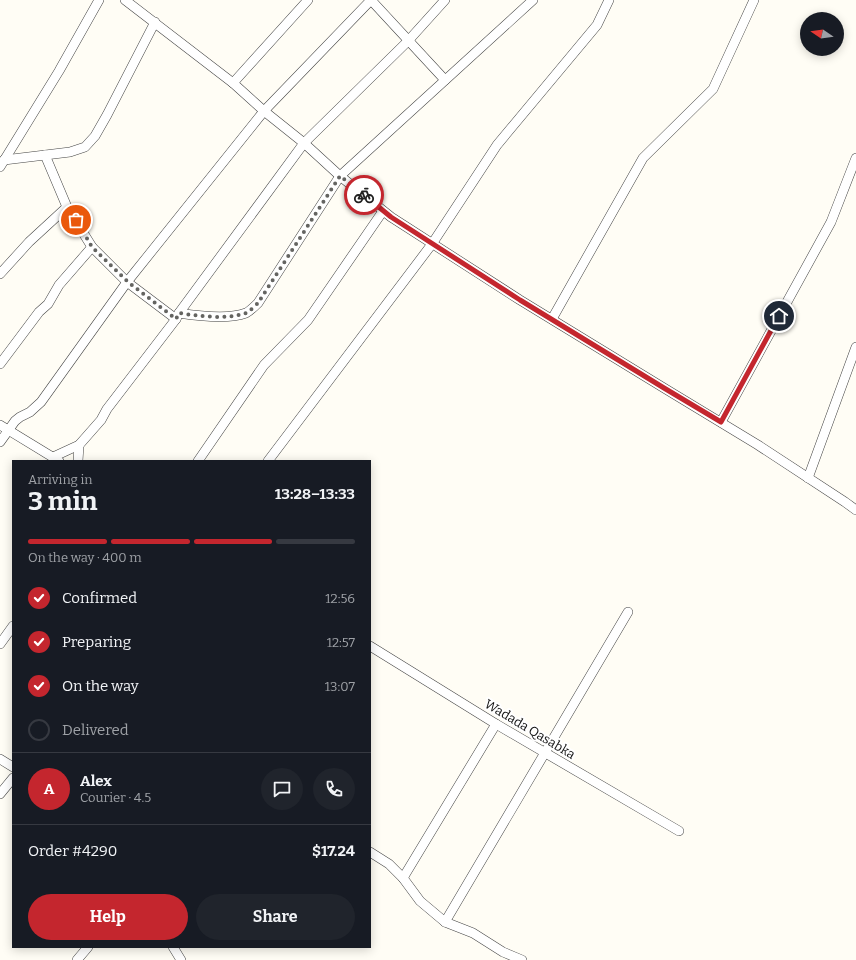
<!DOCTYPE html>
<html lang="en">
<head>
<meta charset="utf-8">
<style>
  body { margin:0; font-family:Bitter,serif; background:#20242c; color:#f1f3f6; height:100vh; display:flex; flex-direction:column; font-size:15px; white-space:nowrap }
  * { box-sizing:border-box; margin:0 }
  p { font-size:13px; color:#9ea1a6 }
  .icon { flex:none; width:22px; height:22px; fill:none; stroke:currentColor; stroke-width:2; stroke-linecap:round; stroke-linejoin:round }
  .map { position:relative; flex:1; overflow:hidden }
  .details { position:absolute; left:12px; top:460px; width:359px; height:488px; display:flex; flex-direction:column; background:#171b24; border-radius:0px; box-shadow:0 2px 10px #0003 }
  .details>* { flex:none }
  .needle { width:26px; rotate:283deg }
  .controls { position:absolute; left:800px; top:12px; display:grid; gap:8px }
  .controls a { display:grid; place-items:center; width:44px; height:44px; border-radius:50%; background:#171b24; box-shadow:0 2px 10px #0003; font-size:20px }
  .pin { position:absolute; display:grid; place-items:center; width:34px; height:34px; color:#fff; margin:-17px; border:2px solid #fff; border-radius:50%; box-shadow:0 1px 4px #0007 }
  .courier { position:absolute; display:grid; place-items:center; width:40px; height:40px; margin:-20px; border:3px solid #c4262e; border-radius:50%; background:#fff; color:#222; box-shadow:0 1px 5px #0007 }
  .headline em { font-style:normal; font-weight:700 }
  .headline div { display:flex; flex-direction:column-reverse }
  .headline { display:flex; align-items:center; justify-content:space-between; height:68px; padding:0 16px }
  h1 { font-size:26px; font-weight:700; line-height:30px }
  .bar { display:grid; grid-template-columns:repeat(4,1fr); gap:6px 4px; align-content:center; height:48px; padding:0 16px }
  .bar i { height:5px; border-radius:3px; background:#363941 }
  .bar .active { background:#c4262e }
  .bar p { grid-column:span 4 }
  .line { display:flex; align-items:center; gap:10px; padding:0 16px; border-top:1px solid #363941 }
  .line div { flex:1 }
  .round { display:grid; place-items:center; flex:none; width:42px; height:42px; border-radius:21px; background:#20242c }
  ol { padding:0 16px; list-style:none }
  li { display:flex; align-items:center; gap:12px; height:44px }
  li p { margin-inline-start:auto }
  li .icon { padding:4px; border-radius:50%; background:#c4262e; color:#fff; stroke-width:4 }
  li:last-child { color:#9ea1a6 }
  li i { width:22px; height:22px; border:2px solid #363941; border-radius:50% }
  .primary-button { display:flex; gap:8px; margin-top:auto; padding:8px 16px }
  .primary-button a { flex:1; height:46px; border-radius:24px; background:#c4262e; color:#fff; font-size:16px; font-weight:700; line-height:46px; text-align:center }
  .primary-button a+a { background:#20242c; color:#f1f3f6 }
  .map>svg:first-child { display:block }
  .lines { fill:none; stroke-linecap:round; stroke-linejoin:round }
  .minor-casing { stroke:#444; stroke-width:10 }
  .minor { stroke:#fff; stroke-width:9 }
  .done { stroke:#646461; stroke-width:4; stroke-dasharray:0 7.2 }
  .route { stroke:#c4262e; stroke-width:5 }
  .labels { text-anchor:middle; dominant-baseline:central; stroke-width:4; stroke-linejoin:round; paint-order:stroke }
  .street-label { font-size:13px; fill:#111; stroke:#fff }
</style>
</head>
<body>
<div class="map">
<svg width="856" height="960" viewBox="0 0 856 960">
  <rect width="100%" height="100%" fill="#fffdf5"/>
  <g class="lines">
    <g class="minor-casing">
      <g id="minor">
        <path d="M125 0 233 83 264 111 304 143 340 176 391 217 520 300 664 388 758 445 845 502 856 510"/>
        <path d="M371 0 445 80"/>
        <path d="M233 83 308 0"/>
        <path d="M45 155 67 207 92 247 127 282 176 319"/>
        <path d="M4 160 70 152 85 147 95 136 107 115 155 22"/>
        <path d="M0 167 59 71 99 0"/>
        <path d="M0 274 29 242 67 207"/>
        <path d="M179 313 304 143 408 41 445 0"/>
        <path d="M552 319 643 158 713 89 754 0"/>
        <path d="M0 364 39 312 48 304 59 285 92 247"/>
        <path d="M721 422 831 222 856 158"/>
        <path d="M0 425 59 461"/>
        <path d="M0 442 15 421 20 417 30 412 41 402 127 282 264 111 371 0"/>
        <path d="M53 457 79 445 101 420 107 409 176 319 179 313C198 316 228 320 246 313 250 311 255 306 258 303L340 176 533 0"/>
        <path d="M78 461 79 445"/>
        <path d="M198 461 264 365 308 320 383 211"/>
        <path d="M268 461 432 244 497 145 597 25 609 0"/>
        <path d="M808 478 856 347"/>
        <path d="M0 644 13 626"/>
        <path d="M370 646 496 724 679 831"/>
        <path d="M0 759 13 767"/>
        <path d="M0 794 13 778"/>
        <path d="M370 852 389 864 403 878 420 901 445 922 473 933 503 952 522 960"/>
        <path d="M403 878 496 724"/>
        <path d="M445 922 628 612"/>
        <path d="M173 947 181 960"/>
        <path d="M77 960 88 947"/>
      </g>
    </g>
    <use href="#minor" class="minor"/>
  </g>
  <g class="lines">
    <path class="done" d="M76 220 92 247 128 282 176 319 179 313C198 316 227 320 246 313 250 311 255 306 258 303L340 176 364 195"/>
    <path class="route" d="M364 195 391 217 520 300 664 388 721 422 779 316"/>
  </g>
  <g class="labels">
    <g class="street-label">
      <text transform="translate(530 729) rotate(31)">Wadada Qasabka</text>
    </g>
  </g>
</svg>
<div class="controls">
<a><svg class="needle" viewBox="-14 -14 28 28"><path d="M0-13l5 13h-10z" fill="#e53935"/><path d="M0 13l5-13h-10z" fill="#9ea1a6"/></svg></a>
</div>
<div class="pin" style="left:76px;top:220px;background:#ea580c"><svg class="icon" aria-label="bag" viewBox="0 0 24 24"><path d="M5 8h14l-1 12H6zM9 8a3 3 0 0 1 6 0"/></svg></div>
<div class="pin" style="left:779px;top:316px;background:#1f2937"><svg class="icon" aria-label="home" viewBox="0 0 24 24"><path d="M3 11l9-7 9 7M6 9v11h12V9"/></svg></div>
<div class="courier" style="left:364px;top:195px"><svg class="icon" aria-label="bike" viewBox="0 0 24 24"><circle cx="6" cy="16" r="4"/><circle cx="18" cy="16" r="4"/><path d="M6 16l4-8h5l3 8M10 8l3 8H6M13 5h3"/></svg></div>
<section class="details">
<div class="headline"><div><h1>3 min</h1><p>Arriving in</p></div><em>13:28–13:33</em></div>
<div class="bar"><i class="active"></i><i class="active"></i><i class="active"></i><i></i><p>On the way · 400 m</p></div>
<ol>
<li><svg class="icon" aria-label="check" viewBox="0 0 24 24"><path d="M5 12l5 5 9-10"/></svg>Confirmed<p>12:56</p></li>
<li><svg class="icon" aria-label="check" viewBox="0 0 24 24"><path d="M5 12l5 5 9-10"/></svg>Preparing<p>12:57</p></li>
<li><svg class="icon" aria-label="check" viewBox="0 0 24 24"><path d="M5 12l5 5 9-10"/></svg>On the way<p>13:07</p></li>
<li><i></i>Delivered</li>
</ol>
<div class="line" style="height:72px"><b class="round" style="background:#c4262e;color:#fff">A</b><div><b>Alex</b><p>Courier · 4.5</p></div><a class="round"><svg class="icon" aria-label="chat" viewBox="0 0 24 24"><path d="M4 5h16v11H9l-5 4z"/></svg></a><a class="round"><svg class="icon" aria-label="phone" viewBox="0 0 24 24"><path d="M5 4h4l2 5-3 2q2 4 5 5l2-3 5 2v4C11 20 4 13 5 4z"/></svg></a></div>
<div class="line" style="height:52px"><div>Order #4290</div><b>$17.24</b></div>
<div class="primary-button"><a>Help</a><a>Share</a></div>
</section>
</div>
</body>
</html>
